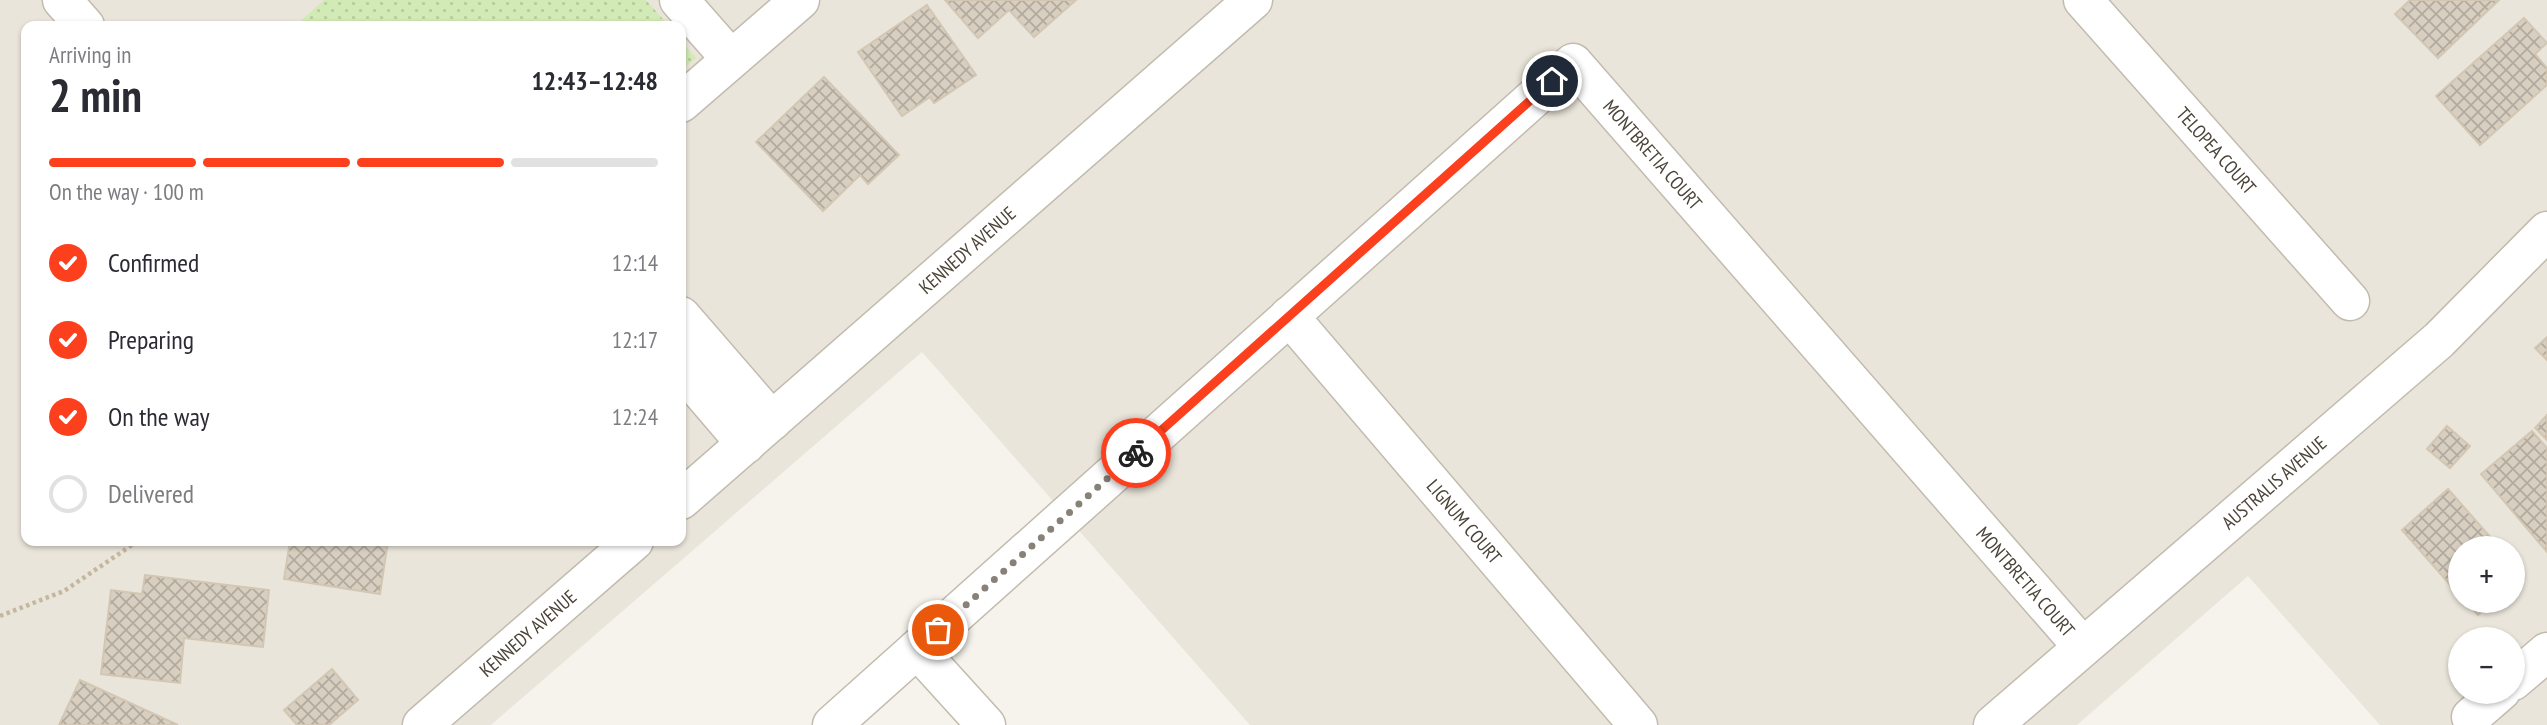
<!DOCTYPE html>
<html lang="en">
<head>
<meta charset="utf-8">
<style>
  body { margin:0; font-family:"PT Sans Narrow",sans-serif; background:#f7f7f7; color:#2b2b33; height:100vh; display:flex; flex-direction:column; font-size:26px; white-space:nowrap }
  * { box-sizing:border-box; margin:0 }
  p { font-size:23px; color:#7c7c81 }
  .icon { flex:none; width:38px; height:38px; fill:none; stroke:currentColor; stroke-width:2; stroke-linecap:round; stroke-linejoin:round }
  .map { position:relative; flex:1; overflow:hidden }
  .panel { position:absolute; left:21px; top:21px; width:665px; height:525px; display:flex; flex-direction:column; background:#fff; border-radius:14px; box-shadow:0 2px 5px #0004 }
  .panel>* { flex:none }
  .fabs { position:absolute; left:2448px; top:536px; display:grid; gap:14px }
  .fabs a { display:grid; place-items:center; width:77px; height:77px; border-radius:50%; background:#fff; box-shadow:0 2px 5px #0004; font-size:35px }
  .pin { position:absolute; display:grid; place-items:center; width:60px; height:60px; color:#fff; margin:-30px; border:4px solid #fff; border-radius:50%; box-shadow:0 2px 7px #0007 }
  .courier { position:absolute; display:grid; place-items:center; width:70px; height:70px; margin:-35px; border:5px solid #fc3f1d; border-radius:50%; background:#fff; color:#222; box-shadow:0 2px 9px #0007 }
  .headline em { font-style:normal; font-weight:700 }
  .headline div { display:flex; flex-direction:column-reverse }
  .headline { display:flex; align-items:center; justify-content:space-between; height:119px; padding:0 28px }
  h1 { font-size:46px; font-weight:700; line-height:52px }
  .bar { display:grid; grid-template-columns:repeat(4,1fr); gap:10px 7px; align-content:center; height:84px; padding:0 28px }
  .bar i { height:9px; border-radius:5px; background:#e1e1e2 }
  .bar .selected { background:#fc3f1d }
  .bar p { grid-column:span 4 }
  ol { padding:0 28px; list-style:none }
  li { display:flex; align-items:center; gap:21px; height:77px }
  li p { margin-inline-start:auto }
  li .icon { padding:7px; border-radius:50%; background:#fc3f1d; color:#fff; stroke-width:4 }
  li:last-child { color:#7c7c81 }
  li i { width:38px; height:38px; border:4px solid #e1e1e2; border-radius:50% }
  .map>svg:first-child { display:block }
  .residential { fill:#eae5da; fill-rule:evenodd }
  .park { fill:url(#park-dots) }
  .building { fill:url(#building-cross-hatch); stroke:#d3c7b4; stroke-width:2 }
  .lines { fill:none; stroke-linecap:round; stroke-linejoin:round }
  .minor-casing { stroke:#c2bbae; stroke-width:41 }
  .tertiary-casing { stroke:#c2bbae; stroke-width:41 }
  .path { stroke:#c4b79f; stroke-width:4.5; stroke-dasharray:3.5 3.5; stroke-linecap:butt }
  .minor { stroke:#fff; stroke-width:38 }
  .tertiary { stroke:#fff; stroke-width:38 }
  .done { stroke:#878178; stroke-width:7; stroke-dasharray:0 12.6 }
  .route { stroke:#fc3f1d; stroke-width:9 }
  .labels { text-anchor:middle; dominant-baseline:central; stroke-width:6; stroke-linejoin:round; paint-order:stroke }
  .street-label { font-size:19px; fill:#4b4439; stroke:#fff }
</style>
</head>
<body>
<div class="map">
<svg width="2547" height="725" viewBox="0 0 2547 725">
  <defs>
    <pattern id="park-dots" width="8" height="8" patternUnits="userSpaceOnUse" patternTransform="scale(1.75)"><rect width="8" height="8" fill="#d2eab5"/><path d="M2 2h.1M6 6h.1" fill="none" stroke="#b6ca9c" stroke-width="1.8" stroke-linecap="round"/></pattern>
    <pattern id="building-cross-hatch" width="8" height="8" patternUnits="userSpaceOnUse" patternTransform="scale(1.75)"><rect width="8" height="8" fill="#d8cfc1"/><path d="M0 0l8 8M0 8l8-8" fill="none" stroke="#b1aa9e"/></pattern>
  </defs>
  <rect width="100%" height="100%" fill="#f6f3ec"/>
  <path class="residential" d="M0 0H2547V725H2380L2248 576 2077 725H1250L922 352 491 725H0ZM26 26H681V541H26ZM2460 548H2513V600H2460ZM2460 639H2513V691H2460Z"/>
  <g class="park">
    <path d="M324 0H646L669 26H295Z"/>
    <path d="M681 40 696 58 681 71Z"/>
  </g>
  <g class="building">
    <path d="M945 0H1076L1034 37 1009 10 978 38Z"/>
    <path d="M2410 0H2499L2438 58 2395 14Z"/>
    <path d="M927 5 976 75 934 103 930 97 902 116 858 52Z"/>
    <path d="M2524 18 2547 43 2535 54 2547 68V85L2480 145 2436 96Z"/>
    <path d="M824 77 899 155 868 184 860 175 823 211 756 142Z"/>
    <path d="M2547 337V360L2535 348Z"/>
    <path d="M2547 415V440L2535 428Z"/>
    <path d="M2447 426 2470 446 2450 468 2427 449Z"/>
    <path d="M2532 431 2547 448V552L2481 474Z"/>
    <path d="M2448 489 2500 548H2460V596L2402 530Z"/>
    <path d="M290 541H388L380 594 284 579Z"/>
    <path d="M2513 562 2524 575 2513 584Z"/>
    <path d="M145 575 269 590 263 647 184 638 180 683 101 674 111 590 142 594Z"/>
    <path d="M2465 600H2495L2478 615Z"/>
    <path d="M332 669 358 700 329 725H297L284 710Z"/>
    <path d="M80 680 178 725H59Z"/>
  </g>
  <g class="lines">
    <g class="minor-casing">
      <g id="minor">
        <path d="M62 0 85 26"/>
        <path d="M679 0 730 58"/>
        <path id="s1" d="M2083 0 2350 301"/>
        <path d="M681 103 800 0"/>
        <path d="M681 316 772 421"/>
        <path id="s2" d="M1289 316 1638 725"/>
        <path d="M681 368 746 444"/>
        <path d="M917 649 986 725"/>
        <path d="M2513 681 2547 652"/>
        <path d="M2471 717 2501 691"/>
        <path id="s3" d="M832 725 1573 63 2082 646"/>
        <path id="s4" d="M1993 725 2439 340 2547 231"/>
      </g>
    </g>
    <g class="tertiary-casing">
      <g id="tertiary">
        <path id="s5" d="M681 500 1253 0"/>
        <path id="s6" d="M422 725 634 541"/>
      </g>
    </g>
    <path class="path" d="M0 616 64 591 138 541"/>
    <use href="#minor" class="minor"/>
    <use href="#tertiary" class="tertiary"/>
  </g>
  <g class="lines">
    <path class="done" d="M938 630 1136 453"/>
    <path class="route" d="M1136 453 1552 81"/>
  </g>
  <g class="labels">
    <g class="street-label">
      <text stroke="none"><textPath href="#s1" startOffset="201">TELOPEA COURT</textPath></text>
      <text stroke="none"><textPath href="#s3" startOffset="1115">MONTBRETIA COURT</textPath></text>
      <text stroke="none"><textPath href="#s5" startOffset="380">KENNEDY AVENUE</textPath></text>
      <text stroke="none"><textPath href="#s4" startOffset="371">AUSTRALIS AVENUE</textPath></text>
      <text stroke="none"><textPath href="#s2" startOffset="270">LIGNUM COURT</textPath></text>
      <text stroke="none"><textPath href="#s3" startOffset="1682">MONTBRETIA COURT</textPath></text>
      <text stroke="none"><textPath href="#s6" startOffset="140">KENNEDY AVENUE</textPath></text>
    </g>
  </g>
</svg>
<div class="fabs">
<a>+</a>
<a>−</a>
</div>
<div class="pin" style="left:938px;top:630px;background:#ea580c"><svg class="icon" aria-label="bag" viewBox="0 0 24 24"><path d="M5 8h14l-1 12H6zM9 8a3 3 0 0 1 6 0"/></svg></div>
<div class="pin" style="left:1552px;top:81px;background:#1f2937"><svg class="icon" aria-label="home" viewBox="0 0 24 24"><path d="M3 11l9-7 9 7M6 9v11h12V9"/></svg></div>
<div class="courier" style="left:1136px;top:453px"><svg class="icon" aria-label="bike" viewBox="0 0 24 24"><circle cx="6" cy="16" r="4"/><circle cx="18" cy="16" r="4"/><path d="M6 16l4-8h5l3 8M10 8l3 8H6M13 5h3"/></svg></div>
<section class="panel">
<div class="headline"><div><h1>2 min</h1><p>Arriving in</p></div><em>12:43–12:48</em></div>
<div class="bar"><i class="selected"></i><i class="selected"></i><i class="selected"></i><i></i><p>On the way · 100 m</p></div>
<ol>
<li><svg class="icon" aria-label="check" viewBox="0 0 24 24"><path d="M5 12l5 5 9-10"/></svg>Confirmed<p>12:14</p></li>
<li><svg class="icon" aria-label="check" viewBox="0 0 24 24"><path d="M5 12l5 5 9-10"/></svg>Preparing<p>12:17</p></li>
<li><svg class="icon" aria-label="check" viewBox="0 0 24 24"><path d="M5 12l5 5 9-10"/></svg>On the way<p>12:24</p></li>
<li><i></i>Delivered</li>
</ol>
</section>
</div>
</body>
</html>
